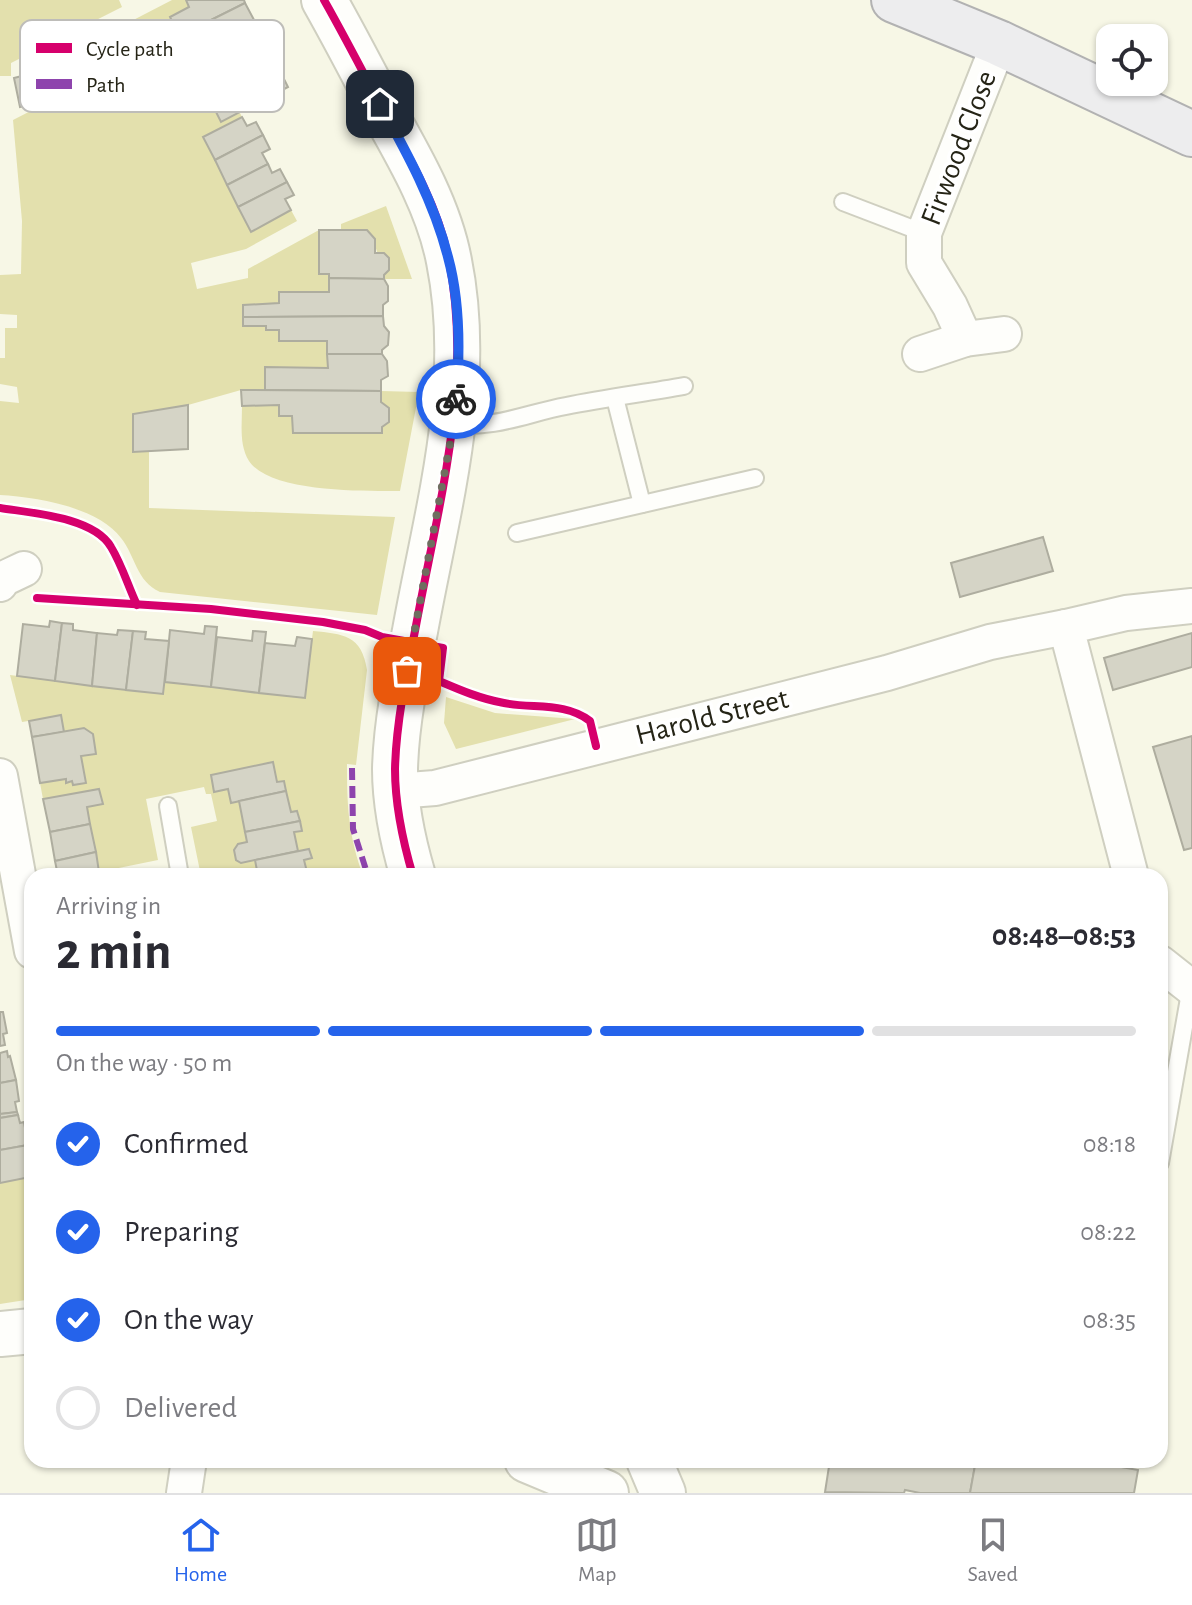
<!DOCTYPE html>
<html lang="en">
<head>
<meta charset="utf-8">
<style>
  body { margin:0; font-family:"Alegreya Sans",sans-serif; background:#f7f7f7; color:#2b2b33; height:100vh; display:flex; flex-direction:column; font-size:30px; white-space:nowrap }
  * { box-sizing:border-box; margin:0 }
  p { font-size:26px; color:#7c7c81 }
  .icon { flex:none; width:44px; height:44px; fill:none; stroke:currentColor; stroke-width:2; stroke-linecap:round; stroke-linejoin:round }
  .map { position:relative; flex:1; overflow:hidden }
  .panel { position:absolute; left:24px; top:868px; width:1144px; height:600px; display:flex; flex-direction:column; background:#fff; border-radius:24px; box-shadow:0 2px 6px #0004 }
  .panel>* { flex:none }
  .tools { position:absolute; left:1096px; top:24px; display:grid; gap:16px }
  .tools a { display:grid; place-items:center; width:72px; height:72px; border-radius:16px; background:#fff; box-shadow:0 2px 6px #0004; font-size:40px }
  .pin { position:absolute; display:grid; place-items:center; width:68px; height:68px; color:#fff; margin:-34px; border-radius:16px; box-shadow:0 4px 12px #0006 }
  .courier { position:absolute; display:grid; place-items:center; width:80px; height:80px; margin:-40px; border:6px solid #2563eb; border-radius:50%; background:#fff; color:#222; box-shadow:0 2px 10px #0007 }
  .overview em { font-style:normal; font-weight:700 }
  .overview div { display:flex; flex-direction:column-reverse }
  .overview { display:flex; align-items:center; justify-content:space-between; height:136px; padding:0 32px }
  h1 { font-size:52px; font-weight:700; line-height:60px }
  .bar { display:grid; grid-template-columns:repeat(4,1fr); gap:12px 8px; align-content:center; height:96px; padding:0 32px }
  .bar i { height:10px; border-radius:6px; background:#e1e1e2 }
  .bar .on { background:#2563eb }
  .bar p { grid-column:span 4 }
  ol { padding:0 32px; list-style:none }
  li { display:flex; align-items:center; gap:24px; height:88px }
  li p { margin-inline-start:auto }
  li .icon { padding:8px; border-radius:50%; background:#2563eb; color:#fff; stroke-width:4 }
  li:last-child { color:#7c7c81 }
  li i { width:44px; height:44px; border:4px solid #e1e1e2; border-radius:50% }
  .dock { display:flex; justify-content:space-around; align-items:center; height:112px; border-top:2px solid #e1e1e2; background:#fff; font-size:22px; color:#7c7c81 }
  .dock a { display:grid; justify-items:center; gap:4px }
  .dock .on { color:#2563eb }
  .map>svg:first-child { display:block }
  .green { fill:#e3e0ad }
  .building { fill:#d5d4c6; stroke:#aead9f; stroke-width:2 }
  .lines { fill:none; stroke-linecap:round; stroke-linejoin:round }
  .lane-casing { stroke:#cfcfc0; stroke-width:20 }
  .street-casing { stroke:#cfcfc0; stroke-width:38 }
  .secondary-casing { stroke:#cfcfc0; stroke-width:48 }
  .primary-casing { stroke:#b2b2b2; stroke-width:48 }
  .lane { stroke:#fefefb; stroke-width:16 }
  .street { stroke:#fefefb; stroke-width:34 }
  .secondary { stroke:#fefefb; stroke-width:44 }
  .primary { stroke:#ededee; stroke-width:44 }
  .quiet { stroke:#8e44ad; stroke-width:6; stroke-dasharray:12 6; stroke-linecap:butt }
  .cycleway-casing { stroke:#fff; stroke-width:13 }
  .cycleway { stroke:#d6006c; stroke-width:8 }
  .done { stroke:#6e6e5f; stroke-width:8; stroke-dasharray:0 14.4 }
  .route { stroke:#2563eb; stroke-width:10 }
  .labels { text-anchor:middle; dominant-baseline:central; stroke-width:7; stroke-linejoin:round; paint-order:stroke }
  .street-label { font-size:30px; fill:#252416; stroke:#fff }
  .key { fill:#fff; stroke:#bebdb9; stroke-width:2 }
  .key-label { font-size:22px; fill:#252416 }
</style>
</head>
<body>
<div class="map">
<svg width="1192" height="1493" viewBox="0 0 1192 1493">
  <rect width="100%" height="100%" fill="#f7f7e6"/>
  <g class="green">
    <path d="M0 0H119L122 7 11 63V76H0Z"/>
    <path d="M172 0H186L189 7 170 17 192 65 212 56 217 66 198 76 221 122 240 113 242 117 203 137 251 231 291 210 297 221 246 249 191 263 197 289 248 278V269L319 230V274H329V292L279 303H266L265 305H243V325L266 326V330H279L327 341 328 368 265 367V390H241L188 405 133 414V451H149V508L395 517 377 615 160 592C136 581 136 557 121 538 98 507 36 497 0 495V401L19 403 17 387 0 384V358H5V328H17V315L0 314V275L21 274 22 221 13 120 56 98 49 69 58 65 60 58Z"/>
    <path d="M386 206 412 279H384C381 265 375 239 367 230H341V224Z"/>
    <path d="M381 391 419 392 400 491C365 491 270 493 249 461 239 445 242 425 242 406L279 405V416H292L294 433H381L389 408 381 402Z"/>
    <path d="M313 631C343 634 362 635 367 670L356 765 347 764C347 804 348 831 361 870L330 876H308L304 860 311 858 309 849 298 851 294 832 302 831 298 812H291L284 781 277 782 273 762 211 775 214 792 228 789 231 802 239 801 247 842 234 850 236 860 241 863 255 860 258 876H201L191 827 217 821 211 794H206L204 787 146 799 158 860 99 872 87 807 103 804 99 789 43 799 40 783 66 779 67 782 72 781 74 785 85 783 81 756 96 753 64 732 60 716 22 722 10 675 162 694 165 682 304 698Z"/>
    <path d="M446 697 495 713 575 719 456 749 444 723Z"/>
    <path d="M30 1177 32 1186V1299L0 1304V1183Z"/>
  </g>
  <g class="building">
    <path d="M186 0H244L245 3 179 36 170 17 189 7Z"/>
    <path d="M245 3 260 31 193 65 179 36Z"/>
    <path d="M274 59 288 87 221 122 207 94Z"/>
    <path d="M49 69 56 98 20 107 14 78Z"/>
    <path d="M242 117 247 126 256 122 263 135 215 160 203 137Z"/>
    <path d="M263 135 270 149 262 153 268 164 227 185 215 160Z"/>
    <path d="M268 164 272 173 280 169 287 182 238 207 227 185Z"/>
    <path d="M287 182 294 195 285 199 291 210 251 232 238 207Z"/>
    <path d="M319 230H367L375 239V253H384L389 258V270L384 275V279L329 278V274H319Z"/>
    <path d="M329 278 384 279 388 286V301L383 305V316L243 317V305L279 303V292H329Z"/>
    <path d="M383 316 384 326 389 332 388 345 382 350V354H327V341H279V330H266V326H243V317Z"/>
    <path d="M327 354H382L387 361 388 376 381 380V391L265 390V367L328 368Z"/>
    <path d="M241 390 381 391V402L389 408V422L382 427V433H293L292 416H279V405L242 406Z"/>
    <path d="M188 405V449L133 452V414Z"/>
    <path d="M1043 537 1053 571 960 597 951 563Z"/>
    <path d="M50 621 62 623 55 681 17 676 23 624 49 627Z"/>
    <path d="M62 623 73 624V630L97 633 92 686 55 681Z"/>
    <path d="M205 626 217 627 211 687 165 682 170 630 204 634Z"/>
    <path d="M118 630 133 631 126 690 92 686 97 633 117 635Z"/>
    <path d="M133 631 146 632 145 639 169 641 163 694 126 690Z"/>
    <path d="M253 631 266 632 259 693 211 687 217 637 252 641Z"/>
    <path d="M1192 633V667L1113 690 1104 658Z"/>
    <path d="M297 637 312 639 305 698 259 693 265 643 295 646Z"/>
    <path d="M61 715 64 732 32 737 29 721Z"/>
    <path d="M84 728 93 734 96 754 81 756 86 783 73 785 72 781 66 783V779L40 783 32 737Z"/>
    <path d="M1192 736V848L1184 850 1153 747Z"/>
    <path d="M273 762 277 782 284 781 286 791 231 803 228 789 214 792 211 775Z"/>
    <path d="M99 789 103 804 87 807 90 824 50 832 43 799Z"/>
    <path d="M286 791 291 812 297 811 300 821 245 832 239 801Z"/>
    <path d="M300 821 302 831 294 832 298 851 241 863 236 860 234 850 238 844 247 842 245 832Z"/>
    <path d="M90 824 96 852 55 861 50 832Z"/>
    <path d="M309 849 312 858 304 860 308 876H258L255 860Z"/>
    <path d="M96 852 99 872 58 876 55 861Z"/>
    <path d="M0 1012H3L7 1033 3 1034 5 1045 0 1046Z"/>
    <path d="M7 1051 8 1057 10 1056 16 1080 0 1083V1053Z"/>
    <path d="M16 1080 19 1101 15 1102 17 1112 0 1114V1083Z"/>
    <path d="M17 1112 18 1115 0 1118V1114Z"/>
    <path d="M18 1115 20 1123 24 1122 28 1145 0 1150V1118Z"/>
    <path d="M28 1145 32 1166V1168L28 1169 30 1177 0 1183V1150Z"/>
    <path d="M830 1460H976L970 1493H920L905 1490 904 1493 825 1492Z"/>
    <path d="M976 1460H1082L1138 1470 1134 1493H970Z"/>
  </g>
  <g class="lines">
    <g class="lane-casing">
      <g id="lane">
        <path d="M843 202 924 233"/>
        <path d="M615 398 642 504"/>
        <path d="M455 424C494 429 528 413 566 406 605 398 645 393 684 386"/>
        <path d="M517 533 755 478"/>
        <path d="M168 806 180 876"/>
        <path d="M1160 1163 1191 987"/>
      </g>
    </g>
    <g class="street-casing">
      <g id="street">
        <path d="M965 339 950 306 924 263V233L999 43"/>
        <path d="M920 354 965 339 1004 334"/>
        <path d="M0 584 3 579 24 569"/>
        <path d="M0 776 32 951"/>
        <path d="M396 791 435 788 887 673 990 642 1066 627"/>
        <path d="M1131 876 1066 627 1126 613 1192 606"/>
        <path d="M1160 963 1192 988"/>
        <path d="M184 1493 189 1460"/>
      </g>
    </g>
    <g class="secondary-casing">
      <g id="secondary">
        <path d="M324 0C345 37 364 74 384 112 410 158 439 208 449 261 474 385 437 510 415 631 406 675 396 725 395 769 395 805 403 842 413 876"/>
        <path d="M0 1334 32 1331"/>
        <path d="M527 1460 606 1493"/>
        <path d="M649 1460 663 1493"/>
      </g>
    </g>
    <g class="primary-casing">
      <path id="primary" d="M894 0 999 43 1192 134"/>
    </g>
    <use href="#lane" class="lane"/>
    <use href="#street" class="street"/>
    <use href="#secondary" class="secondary"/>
    <use href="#primary" class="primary"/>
    <path class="quiet" d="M352 768 353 829 368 876"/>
    <g class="cycleway-casing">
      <g id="cycleway">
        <path d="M324 0C345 37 364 74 384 112 410 158 439 208 449 261 474 385 437 510 415 631 406 675 396 725 395 769 395 805 403 842 413 876"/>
        <path d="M0 508C31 513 94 517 111 547 122 565 128 586 137 605"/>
        <path d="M37 598 211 609 323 622 365 630 382 637 443 648 439 681C460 690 481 699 504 703 534 709 565 702 590 721L596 746"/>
      </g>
    </g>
    <use href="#cycleway" class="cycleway"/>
  </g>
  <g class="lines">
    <path class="done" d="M407 671 454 423 456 399"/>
    <path class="route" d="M380 104C407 153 434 202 448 257 460 301 460 354 456 399"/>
  </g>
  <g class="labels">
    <g class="street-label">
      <text transform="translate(959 148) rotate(-69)">Firwood Close</text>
      <text transform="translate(712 717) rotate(-14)">Harold Street</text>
    </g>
  </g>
  <rect x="20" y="20" width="264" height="92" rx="12" class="key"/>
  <rect x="36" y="43" width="36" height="10" fill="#d6006c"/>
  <rect x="36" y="79" width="36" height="10" fill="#8e44ad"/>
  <g class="key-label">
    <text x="86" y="56">Cycle path</text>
    <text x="86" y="92">Path</text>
  </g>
</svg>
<div class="tools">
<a><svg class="icon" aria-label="locate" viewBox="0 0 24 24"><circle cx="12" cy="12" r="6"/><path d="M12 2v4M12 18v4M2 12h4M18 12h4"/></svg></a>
</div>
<div class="pin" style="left:407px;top:671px;background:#ea580c"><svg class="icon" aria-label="bag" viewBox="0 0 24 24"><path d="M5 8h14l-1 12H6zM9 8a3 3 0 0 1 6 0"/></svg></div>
<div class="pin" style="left:380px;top:104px;background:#1f2937"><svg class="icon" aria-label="home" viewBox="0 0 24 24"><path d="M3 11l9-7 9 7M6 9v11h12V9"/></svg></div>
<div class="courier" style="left:456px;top:399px"><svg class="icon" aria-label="bike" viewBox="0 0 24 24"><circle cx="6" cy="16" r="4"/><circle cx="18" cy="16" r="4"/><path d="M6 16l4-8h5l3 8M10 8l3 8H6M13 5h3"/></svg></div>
<section class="panel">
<div class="overview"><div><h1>2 min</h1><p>Arriving in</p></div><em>08:48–08:53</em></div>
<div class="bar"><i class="on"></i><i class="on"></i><i class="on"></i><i></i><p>On the way · 50 m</p></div>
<ol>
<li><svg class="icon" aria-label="check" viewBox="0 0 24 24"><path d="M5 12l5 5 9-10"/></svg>Confirmed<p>08:18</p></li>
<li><svg class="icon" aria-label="check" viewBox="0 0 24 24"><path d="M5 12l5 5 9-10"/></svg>Preparing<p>08:22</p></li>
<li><svg class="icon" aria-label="check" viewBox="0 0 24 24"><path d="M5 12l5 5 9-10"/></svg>On the way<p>08:35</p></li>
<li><i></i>Delivered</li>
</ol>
</section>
</div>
<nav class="dock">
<a class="on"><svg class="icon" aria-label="home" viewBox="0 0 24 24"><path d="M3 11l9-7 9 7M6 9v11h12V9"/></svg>Home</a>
<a><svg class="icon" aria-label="map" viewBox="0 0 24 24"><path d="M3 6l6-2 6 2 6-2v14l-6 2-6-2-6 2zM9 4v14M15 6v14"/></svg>Map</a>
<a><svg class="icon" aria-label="saved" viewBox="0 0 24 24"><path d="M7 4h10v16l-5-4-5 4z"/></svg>Saved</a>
</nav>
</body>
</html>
